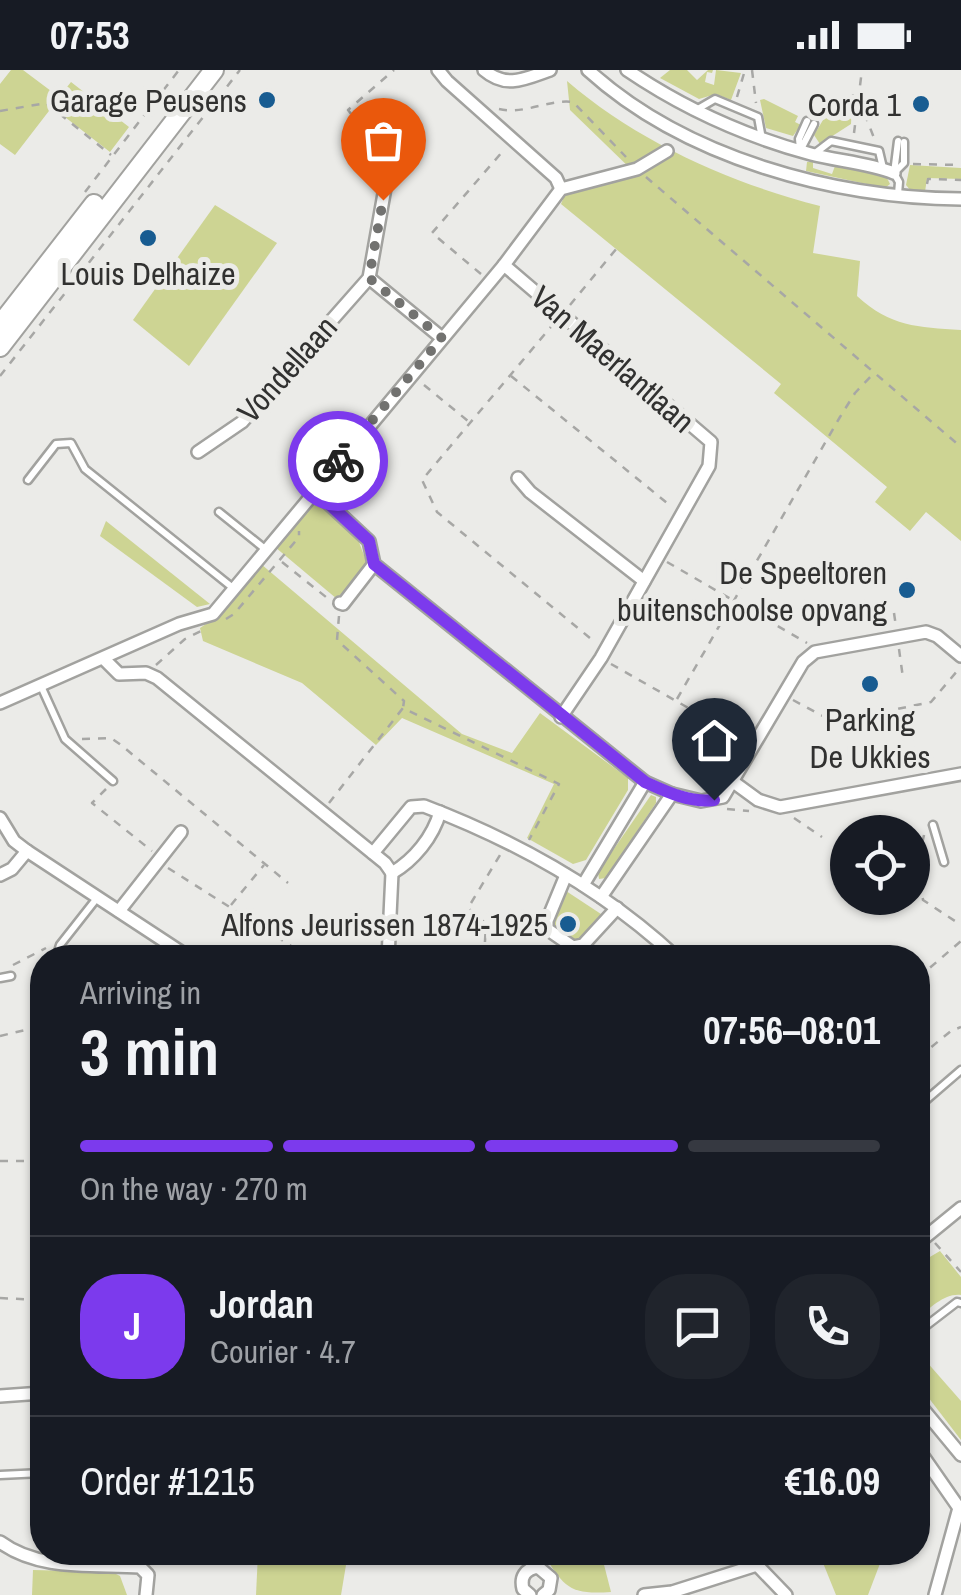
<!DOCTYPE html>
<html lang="en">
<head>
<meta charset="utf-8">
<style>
  body { margin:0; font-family:"Archivo Narrow",sans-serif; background:#20242c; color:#f1f3f6; height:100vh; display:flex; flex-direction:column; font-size:38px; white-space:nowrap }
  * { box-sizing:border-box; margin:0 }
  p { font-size:32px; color:#9ea1a6 }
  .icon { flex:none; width:55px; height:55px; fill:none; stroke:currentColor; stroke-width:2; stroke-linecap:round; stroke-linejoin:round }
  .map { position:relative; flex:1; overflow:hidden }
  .drawer { position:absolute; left:30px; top:875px; width:900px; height:620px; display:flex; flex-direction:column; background:#171b24; border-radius:40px; box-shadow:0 2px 8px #0004 }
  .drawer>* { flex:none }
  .fabs { position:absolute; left:830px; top:745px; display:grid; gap:20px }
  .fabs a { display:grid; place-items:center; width:100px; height:100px; border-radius:50%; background:#171b24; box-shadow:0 2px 8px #0004; font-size:50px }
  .pin { position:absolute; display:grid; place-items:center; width:85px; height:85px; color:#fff; margin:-102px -42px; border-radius:50% 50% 50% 0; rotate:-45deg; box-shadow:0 0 10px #0007 }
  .pin .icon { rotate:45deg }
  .courier { position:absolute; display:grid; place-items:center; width:100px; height:100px; margin:-50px; border:8px solid #7c3aed; border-radius:50%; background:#fff; color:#222; box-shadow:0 2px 12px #0007 }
  .headline em { font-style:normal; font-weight:700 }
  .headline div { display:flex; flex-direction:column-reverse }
  .headline { display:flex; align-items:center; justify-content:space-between; height:170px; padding:0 50px }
  h1 { font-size:65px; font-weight:700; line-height:75px }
  .bar { display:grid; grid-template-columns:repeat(4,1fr); gap:15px 10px; align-content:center; height:120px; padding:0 50px }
  .bar i { height:12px; border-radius:8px; background:#363941 }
  .bar .on { background:#7c3aed }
  .bar p { grid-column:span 4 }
  .line { display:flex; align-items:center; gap:25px; padding:0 50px; border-top:2px solid #363941 }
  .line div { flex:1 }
  .round { display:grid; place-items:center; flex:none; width:105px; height:105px; border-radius:40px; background:#20242c }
  .status { display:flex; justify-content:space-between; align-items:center; height:70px; padding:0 50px; background:#171b24; direction:ltr }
  .status svg { height:28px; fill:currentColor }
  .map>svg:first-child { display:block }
  .green { fill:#cdd493 }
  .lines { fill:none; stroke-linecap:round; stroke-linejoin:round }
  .service-casing { stroke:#a2a29f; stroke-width:11 }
  .minor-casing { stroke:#a2a29f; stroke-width:16 }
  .primary-casing { stroke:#a2a29f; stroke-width:22 }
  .path { stroke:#a7a7a5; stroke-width:2.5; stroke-dasharray:8 8; stroke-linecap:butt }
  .service { stroke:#fff; stroke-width:6 }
  .minor { stroke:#fff; stroke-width:11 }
  .primary { stroke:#fff; stroke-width:18 }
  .done { stroke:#727270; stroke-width:10; stroke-dasharray:0 18 }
  .route { stroke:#7c3aed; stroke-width:12 }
  .poi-dot { fill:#185c91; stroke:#ebebe8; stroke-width:4 }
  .labels { text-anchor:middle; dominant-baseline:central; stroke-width:10; stroke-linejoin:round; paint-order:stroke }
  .poi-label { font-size:32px; fill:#313130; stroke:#ebebe8; text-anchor:end }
  .street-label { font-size:32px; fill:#313130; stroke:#ebebe8 }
</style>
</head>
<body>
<div class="status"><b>07:53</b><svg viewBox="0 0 49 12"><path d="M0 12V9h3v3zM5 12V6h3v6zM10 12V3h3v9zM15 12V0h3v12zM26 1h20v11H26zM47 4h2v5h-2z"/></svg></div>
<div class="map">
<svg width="961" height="1525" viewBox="0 0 961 1525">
  <rect width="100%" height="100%" fill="#ebebe8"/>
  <g class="green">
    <path d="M11 0H23L59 27 71 12 129 57 110 82 52 37 15 85 0 74V14Z"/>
    <path d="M670 0H687L697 10 708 0H713L712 3 707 2 705 12 714 15 716 0 741 3 731 30 716 24 699 29 660 8Z"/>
    <path d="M567 11C638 72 730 113 820 136L813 183 860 191 857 226C891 257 917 257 961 260V471L926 442 910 461 875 432 887 417 774 323 781 314 561 134 565 124 636 104 570 40Z"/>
    <path d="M764 29 798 46 795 52 801 55 793 66 766 58 760 30Z"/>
    <path d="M852 34 851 54 820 74 814 65 826 45 838 50 845 36Z"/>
    <path d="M807 92H813V98L832 104 835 96 886 106 890 114 885 118 806 101Z"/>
    <path d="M910 95 961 98V109L927 108 925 122 911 121 906 115Z"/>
    <path d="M215 135 277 173 189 296 133 250Z"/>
    <path d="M314 431 357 467 367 493 337 529 275 477Z"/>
    <path d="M106 451 210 534 197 537 100 466Z"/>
    <path d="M261 494 462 664 512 683 540 643 628 708V720L586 790 573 794 527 768 554 714 402 648 376 675 302 613 203 571 200 558 218 546Z"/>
    <path d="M651 725 656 727V733L606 808 599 809 598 802Z"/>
    <path d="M563 819 604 846 578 872H572L550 854Z"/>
    <path d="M940 1181 961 1207V1225C945 1223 930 1238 918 1248V1194Z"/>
    <path d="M918 1282 961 1331V1370L918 1314Z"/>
    <path d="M258 1483H348L341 1525H256Z"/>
    <path d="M543 1483H601L611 1522C569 1525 564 1517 543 1483Z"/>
    <path d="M819 1483H884L868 1525H836Z"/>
    <path d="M33 1500 112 1502 120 1506 127 1525H32Z"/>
  </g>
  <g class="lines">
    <g class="service-casing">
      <g id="service">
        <path d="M696 40 715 29 758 47 762 69"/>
        <path d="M800 79 799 69 807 51"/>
        <path d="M801 79 814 54"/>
        <path d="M814 84 831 71 879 81 883 98"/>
        <path d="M895 102 904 93V72"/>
        <path d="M898 124 899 112 894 103 898 71"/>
        <path d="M28 410 56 374 71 373 85 399 233 518"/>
        <path d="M219 442 265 479"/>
        <path d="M41 616 65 669 113 711"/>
        <path d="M933 755 944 792"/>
        <path d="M56 888 60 875 97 828"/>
        <path d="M0 908 11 906"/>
        <path d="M918 1037 961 1000"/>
        <path d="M918 1262 957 1232 961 1233"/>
        <path d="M0 1405 42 1403"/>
      </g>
    </g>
    <g class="minor-casing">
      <g id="minor">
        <path d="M438 0 447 11 556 108 561 119"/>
        <path d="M484 0C506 19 525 9 550 0"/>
        <path d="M588 0C685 88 833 128 961 129"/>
        <path d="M627 0C683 38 744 66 811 84 838 91 868 93 894 103"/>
        <path d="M504 195 711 372 709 396 601 588 561 647"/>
        <path d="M369 208 442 268"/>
        <path d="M198 382 242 352 369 208 390 90"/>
        <path d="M518 408 530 422 644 511"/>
        <path d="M314 420 369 471 374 494 645 712 672 724 701 731 723 727 803 592 815 582 926 562 937 566 961 586"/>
        <path d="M340 533 343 534 374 494"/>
        <path d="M104 589 119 604 146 603 157 608 385 793 392 803"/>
        <path d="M0 633 179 554 213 544 504 195 561 119 637 99 667 81"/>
        <path d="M732 711 758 730 780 737 961 704"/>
        <path d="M0 748 14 771 27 781 190 888"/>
        <path d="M373 783 411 737 424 736C516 771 604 820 677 888"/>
        <path d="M392 803C414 790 433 767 440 742"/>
        <path d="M0 805 12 799 27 781"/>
        <path d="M566 805 547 851V859L573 877 583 875 617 838"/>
        <path d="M583 815 645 712"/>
        <path d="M601 827 672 724"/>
        <path d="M119 841 181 762"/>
        <path d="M388 888 392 803"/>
        <path d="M918 1173 961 1138"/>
        <path d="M0 1326 42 1323"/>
        <path d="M918 1333 961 1385"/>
        <path d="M918 1379 959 1438 935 1525"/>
        <path d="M0 1472C39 1501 93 1494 140 1497L148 1505 146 1525"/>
        <path d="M530 1525 523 1519C520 1507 525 1499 538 1497L551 1508 549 1520 543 1525"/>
        <path d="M644 1525 672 1522 757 1495 786 1525"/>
      </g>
    </g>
    <g class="primary-casing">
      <g id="primary">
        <path d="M0 255 94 134"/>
        <path d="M0 277 214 0"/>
      </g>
    </g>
    <g class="path">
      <path d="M752 0 756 33"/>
      <path d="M737 27 745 0"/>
      <path d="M832 34 857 24 874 68"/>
      <path d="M499 39C525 45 547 29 573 32L626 87"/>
      <path d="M0 41 46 33 111 85"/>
      <path d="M854 63 862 0"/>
      <path d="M381 81 348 40 394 0"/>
      <path d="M913 94 961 95"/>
      <path d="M646 107 961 377"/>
      <path d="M927 114 928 109 961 110"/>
      <path d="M85 122 179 0"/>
      <path d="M481 204 432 163 503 81"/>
      <path d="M570 235 617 178"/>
      <path d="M555 252 422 410 437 442 596 573"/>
      <path d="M0 306 240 0"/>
      <path d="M511 306 672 437"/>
      <path d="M424 315 468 351"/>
      <path d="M282 492 326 527"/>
      <path d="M667 492 807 573"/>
      <path d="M894 543 896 557"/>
      <path d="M339 546 337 570 404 631 403 638"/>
      <path d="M226 549 234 544 299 467V461"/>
      <path d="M899 579 903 608"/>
      <path d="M611 594 743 669"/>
      <path d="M156 595 185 569 201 561"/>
      <path d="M677 629 840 347 855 323 872 305"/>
      <path d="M793 630 834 652 931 632 958 600"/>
      <path d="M82 669 111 668 121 675 288 813"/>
      <path d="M106 719 92 733 152 781"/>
      <path d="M329 733 403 638 559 714 529 770"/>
      <path d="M727 739 749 741"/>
      <path d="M794 748 822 767"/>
      <path d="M924 765 918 792 923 830 961 855"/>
      <path d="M168 798 310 888"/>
      <path d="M231 835 264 795"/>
      <path d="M484 888 486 854 468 838 500 785"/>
      <path d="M13 895 46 878"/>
      <path d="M918 908 961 871"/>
      <path d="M0 966 42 956"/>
      <path d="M919 987 951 961 961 957"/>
      <path d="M0 1091H42"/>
      <path d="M935 1173 961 1202"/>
      <path d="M0 1228 42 1230"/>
    </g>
    <use href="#service" class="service"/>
    <use href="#minor" class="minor"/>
    <use href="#primary" class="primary"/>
  </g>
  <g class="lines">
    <path class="done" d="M338 391 442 268 369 208 383 130"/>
    <path class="route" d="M338 391 314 420 369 471 374 494 645 712C667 722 690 733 714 730"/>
  </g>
  <g class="poi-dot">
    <circle cx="267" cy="30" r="10"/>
    <circle cx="921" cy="34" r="10"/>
    <circle cx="148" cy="168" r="10"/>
    <circle cx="907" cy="520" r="10"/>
    <circle cx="870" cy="614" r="10"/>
    <circle cx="568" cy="854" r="10"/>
  </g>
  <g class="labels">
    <g class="poi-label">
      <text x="247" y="30">Garage Peusens</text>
      <text x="901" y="34">Corda 1</text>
      <text x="148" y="203" text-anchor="middle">Louis Delhaize</text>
      <text x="887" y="502">De Speeltoren<tspan x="887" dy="37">buitenschoolse opvang</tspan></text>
      <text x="870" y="649" text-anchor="middle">Parking<tspan x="870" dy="37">De Ukkies</tspan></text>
      <text x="548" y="854">Alfons Jeurissen 1874-1925</text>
    </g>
    <g class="street-label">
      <text transform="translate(613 289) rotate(41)">Van Maerlantlaan</text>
      <text transform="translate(287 299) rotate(-48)">Vondellaan</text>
    </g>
  </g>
</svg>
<div class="fabs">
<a><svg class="icon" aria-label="locate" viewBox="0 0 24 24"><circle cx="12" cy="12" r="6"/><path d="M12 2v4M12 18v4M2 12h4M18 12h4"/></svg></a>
</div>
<div class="pin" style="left:383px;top:130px;background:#ea580c"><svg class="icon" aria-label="bag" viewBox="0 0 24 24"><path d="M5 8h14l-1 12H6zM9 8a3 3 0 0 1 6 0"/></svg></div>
<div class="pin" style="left:714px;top:730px;background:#1f2937"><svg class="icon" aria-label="home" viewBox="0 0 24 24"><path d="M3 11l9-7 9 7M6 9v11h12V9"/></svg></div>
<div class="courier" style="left:338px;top:391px"><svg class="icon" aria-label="bike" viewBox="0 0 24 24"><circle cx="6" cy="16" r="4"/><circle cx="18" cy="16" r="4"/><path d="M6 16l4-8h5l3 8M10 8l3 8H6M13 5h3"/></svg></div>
<section class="drawer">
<div class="headline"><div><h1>3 min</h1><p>Arriving in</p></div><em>07:56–08:01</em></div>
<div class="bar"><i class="on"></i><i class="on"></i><i class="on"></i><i></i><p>On the way · 270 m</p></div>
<div class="line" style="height:180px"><b class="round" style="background:#7c3aed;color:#fff">J</b><div><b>Jordan</b><p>Courier · 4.7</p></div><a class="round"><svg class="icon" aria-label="chat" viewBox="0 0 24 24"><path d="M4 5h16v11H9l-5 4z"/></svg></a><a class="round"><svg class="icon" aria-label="phone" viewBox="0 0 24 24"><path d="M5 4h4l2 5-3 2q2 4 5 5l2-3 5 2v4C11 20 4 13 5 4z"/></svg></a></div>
<div class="line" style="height:130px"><div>Order #1215</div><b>€16.09</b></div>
</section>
</div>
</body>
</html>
